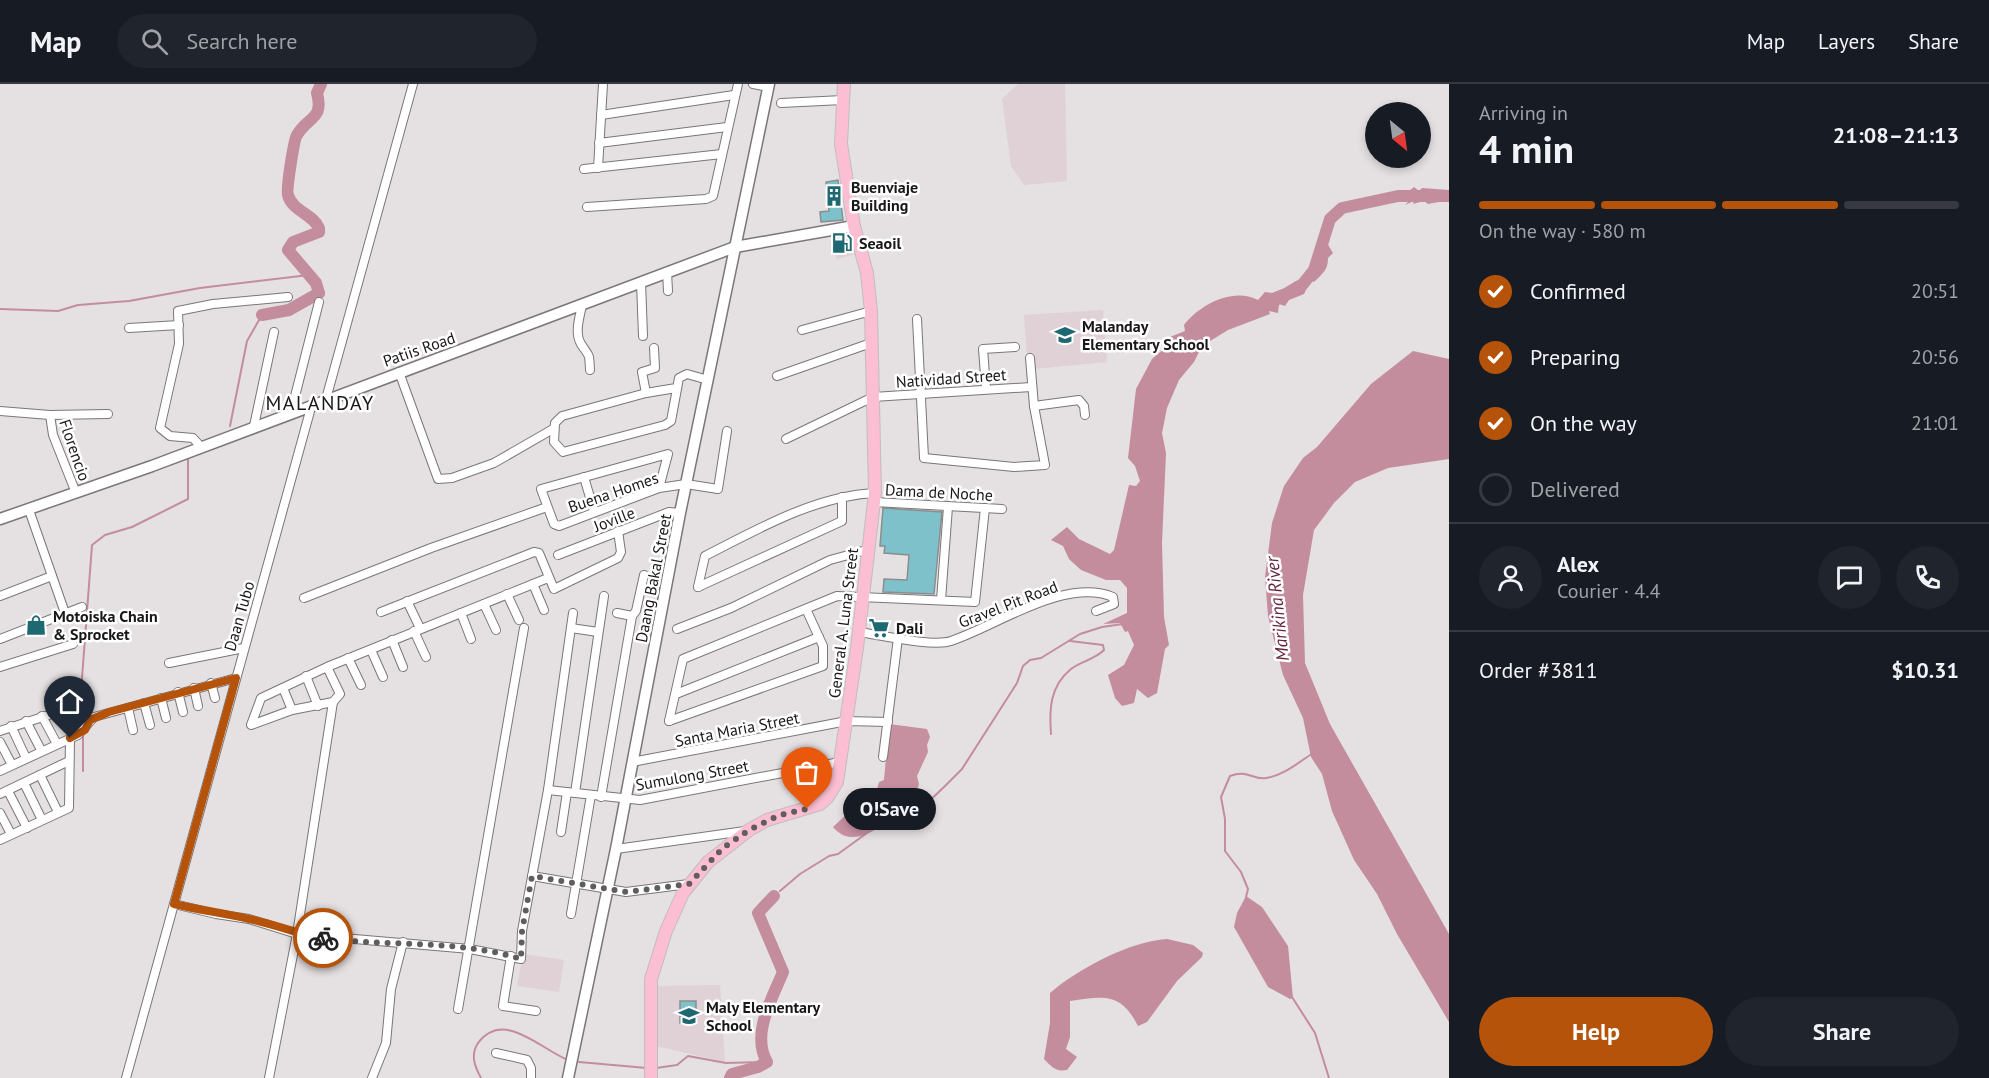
<!DOCTYPE html>
<html lang="en">
<head>
<meta charset="utf-8">
<style>
  body { margin:0; font-family:"PT Sans",sans-serif; background:#20242c; color:#f1f3f6; height:100vh; display:flex; flex-direction:column; font-size:22px; white-space:nowrap }
  * { box-sizing:border-box; margin:0 }
  p { font-size:20px; color:#9ea1a6 }
  .icon { flex:none; width:33px; height:33px; fill:none; stroke:currentColor; stroke-width:2; stroke-linecap:round; stroke-linejoin:round }
  .map { position:relative; flex:1; overflow:hidden }
  .sheet { display:flex; flex-direction:column; background:#171b24; width:540px }
  .sheet>* { flex:none }
  .needle { width:39px; rotate:151deg }
  .buttons { position:absolute; left:1365px; top:18px; display:grid; gap:12px }
  .buttons a { display:grid; place-items:center; width:66px; height:66px; border-radius:50%; background:#171b24; box-shadow:0 3px 9px #0003; font-size:30px }
  .pin { position:absolute; display:grid; place-items:center; width:51px; height:51px; color:#fff; margin:-62px -26px; border-radius:50% 50% 50% 0; rotate:-45deg; box-shadow:0 0 6px #0007 }
  .pin .icon { rotate:45deg }
  .courier { position:absolute; display:grid; place-items:center; width:60px; height:60px; margin:-30px; border:4px solid #b45309; border-radius:50%; background:#fff; color:#222; box-shadow:0 2px 8px #0007 }
  .bubble { position:absolute; height:42px; border-radius:21px; background:#171b24; box-shadow:0 3px 9px #0003; font-size:20px; font-weight:600; line-height:42px; text-align:center }
  .head em { font-style:normal; font-weight:600 }
  .head div { display:flex; flex-direction:column-reverse }
  .head { display:flex; align-items:center; justify-content:space-between; height:102px; padding:0 30px }
  h1 { font-size:39px; font-weight:600; line-height:45px }
  .bar { display:grid; grid-template-columns:repeat(4,1fr); gap:9px 6px; align-content:center; height:72px; padding:0 30px }
  .bar i { height:8px; border-radius:4px; background:#363941 }
  .bar .active { background:#b45309 }
  .bar p { grid-column:span 4 }
  .line { display:flex; align-items:center; gap:15px; padding:0 30px; border-top:2px solid #363941 }
  .line div { flex:1 }
  .round { display:grid; place-items:center; flex:none; width:63px; height:63px; border-radius:32px; background:#20242c }
  ol { padding:0 30px; list-style:none }
  li { display:flex; align-items:center; gap:18px; height:66px }
  li p { margin-inline-start:auto }
  li .icon { padding:6px; border-radius:50%; background:#b45309; color:#fff; stroke-width:4 }
  li:last-child { color:#9ea1a6 }
  li i { width:33px; height:33px; border:3px solid #363941; border-radius:50% }
  .action { display:flex; gap:12px; margin-top:auto; padding:12px 30px }
  .action a { flex:1; height:69px; border-radius:36px; background:#b45309; color:#fff; font-size:24px; font-weight:600; line-height:69px; text-align:center }
  .action a+a { background:#20242c; color:#f1f3f6 }
  header { display:flex; align-items:center; gap:36px; box-sizing:border-box; height:84px; padding:0 30px; background:#171b24; border-bottom:2px solid #363941 }
  header strong { font-size:28px }
  nav { display:flex; gap:33px; margin-inline-start:auto; font-size:21px }
  .search { width:420px; height:54px; background:#20242c; display:flex; align-items:center; gap:15px; box-sizing:border-box; padding:0 21px; border-radius:33px; color:#9ea1a6; font-size:22px }
  main { display:flex; flex:1; min-height:0 }
  .map>svg:first-child { display:block }
  .built { fill:#dfd1d5 }
  .forest { fill:#c690a1 }
  .water { fill:#c38d9e }
  .lines { fill:none; stroke-linecap:round; stroke-linejoin:round }
  .stream { stroke:#c38d9e; stroke-width:2 }
  .river { stroke:#c38d9e; stroke-width:12 }
  .building { fill:#7ec1cb; stroke:#8a8e8f; stroke-width:1.5 }
  .street-casing { stroke:#7b7678; stroke-width:10 }
  .secondary-casing { stroke:#7b7678; stroke-width:13 }
  .primary-casing { stroke:#bfbebe; stroke-width:14 }
  .street { stroke:#fff; stroke-width:8 }
  .secondary { stroke:#fff; stroke-width:10 }
  .primary { stroke:#fbbed3; stroke-width:12 }
  .done { stroke:#605d5e; stroke-width:6; stroke-dasharray:0 10.8 }
  .route { stroke:#b45309; stroke-width:8 }
  .labels { text-anchor:middle; dominant-baseline:central; stroke-width:5; stroke-linejoin:round; paint-order:stroke }
  .poi-label { font-size:16px; font-weight:bold; fill:#191717; stroke:#fff; text-anchor:start }
  .street-label { font-size:16px; fill:#191717; stroke:#fff }
  .water-label { font-size:18px; font-style:italic; fill:#611f3a; stroke:#fff }
  .quarter-label { font-size:20px; letter-spacing:1.5px; fill:#191717; stroke:#fff }
</style>
</head>
<body>
<header>
<strong>Map</strong>
<div class="search"><svg class="icon" aria-label="search" viewBox="0 0 24 24"><circle cx="10" cy="10" r="6"/><path d="M15 15l6 6"/></svg>Search here</div>
<nav><a>Map</a><a>Layers</a><a>Share</a></nav>
</header>
<main>
<div class="map">
<svg width="1449" height="994" viewBox="0 0 1449 994">
  <rect width="100%" height="100%" fill="#e5e0e2"/>
  <g class="built">
    <path d="M1018 0H1065L1067 97 1024 101 1011 82 1002 15Z"/>
    <path d="M853 148 858 169 837 175 831 152Z"/>
    <path d="M1103 226 1107 278 1034 285 1027 273 1024 231Z"/>
    <path d="M523 870 564 876 559 908 517 902Z"/>
    <path d="M720 901 725 978 656 962V902Z"/>
  </g>
  <path class="forest" d="M889 640 927 645 930 653 927 661 928 668 917 692 919 700 913 719C891 733 856 771 833 743L850 727 868 734 870 722 880 724 879 718 874 716 879 698 884 696Z"/>
  <g class="water">
    <path d="M1414 103 1419 107 1422 104 1449 106V116L1428 120 1424 117 1413 120 1414 117 1405 121 1412 114 1409 107Z"/>
    <path d="M1333 141 1324 154 1333 169 1328 174C1328 186 1323 189 1314 198L1311 196 1304 210 1289 216 1285 222 1279 220 1278 229 1269 227 1270 230 1228 246 1202 262 1194 278 1179 296 1167 324 1162 349 1166 369 1162 459 1164 533 1169 561 1165 565 1157 609 1148 614 1137 605 1134 619 1122 622 1115 614 1108 591 1124 581 1134 561 1128 547 1125 548 1120 539 1103 540 1127 529V504L1120 496H1106L1081 486 1069 475 1063 462 1051 456 1067 443 1079 455 1110 470 1114 466 1129 401 1136 402 1140 397 1135 382 1128 374 1136 305 1152 275 1167 262 1170 253 1185 247 1184 241C1200 221 1232 203 1258 216L1265 208 1272 209 1282 205 1281 209 1289 212 1294 198 1312 194 1322 172 1319 150 1326 149Z"/>
    <path d="M1413 267 1449 275V375L1388 384 1355 398 1334 419 1314 446 1303 511 1305 579 1330 640 1449 850V938L1397 850 1377 810 1354 776 1332 727 1322 690 1311 673 1303 634 1283 591 1268 532 1265 493 1272 439 1284 402 1303 374 1317 363 1371 300Z"/>
    <path d="M1246 812 1262 823 1288 862 1293 914 1290 915 1268 903 1234 843 1237 829Z"/>
    <path d="M1167 855 1193 861 1203 869 1202 873 1177 897 1147 938 1138 942C1121 908 1104 912 1070 917V953L1066 965 1077 973 1067 986C1055 988 1052 983 1044 975L1050 939V909C1078 885 1130 857 1167 855Z"/>
  </g>
  <g class="lines">
    <g class="stream">
      <path d="M0 225 58 227 78 221 129 217 200 204 309 191"/>
      <path d="M230 342 247 257 262 231"/>
      <path d="M82 639V594L92 461 105 451 132 443 188 415V372"/>
      <path d="M1051 650C1049 625 1050 602 1071 585 1081 577 1094 576 1104 566L1103 561 1070 557"/>
      <path d="M83 651V687"/>
      <path d="M780 807 800 790 829 772 838 770 878 741 922 724 944 703 962 685 1017 599 1023 582 1030 576 1041 574 1080 550 1102 543 1123 540"/>
      <path d="M1246 813 1248 805 1241 788 1225 767V735L1221 713 1230 692C1248 685 1252 696 1266 694 1283 692 1299 678 1313 669"/>
      <path d="M1292 913 1315 949 1329 994"/>
      <path d="M579 978 647 984"/>
      <path d="M656 984 677 981 688 972 726 979 767 978"/>
      <path d="M481 994C475 983 470 971 478 959 504 925 540 965 568 976"/>
    </g>
    <g class="river">
      <path d="M1272 218 1303 200 1314 186 1330 135 1342 124 1398 112H1449"/>
      <path d="M262 231 289 226 319 209 316 199 288 166 293 158 319 148V144C313 130 292 127 288 111 286 106 294 55 297 51 308 32 324 36 317 9L321 0"/>
      <path d="M730 994 732 990 758 983 767 978C751 950 772 915 783 888L758 829 774 812"/>
    </g>
  </g>
  <g class="building">
    <path d="M838 96 843 136 821 138 820 128 829 127 826 98Z"/>
    <path d="M883 424 942 428 934 510 883 508 884 495 907 496 909 471 884 469 885 462H880Z"/>
    <rect x="680" y="917" width="16" height="22"/>
  </g>
  <g class="lines">
    <g class="street-casing">
      <g id="street">
        <path d="M753 0 768 3"/>
        <path d="M781 19 843 16"/>
        <path d="M601 31 734 11"/>
        <path d="M599 59 727 43"/>
        <path d="M598 84 603 0"/>
        <path d="M584 85 722 70"/>
        <path d="M587 123 706 115 713 112 738 0"/>
        <path d="M667 188 668 207"/>
        <path d="M641 198 643 252"/>
        <path d="M582 221C580 232 574 249 581 260 590 274 589 268 590 286"/>
        <path d="M917 235 924 374 1014 383 1045 381 1034 322 1030 274"/>
        <path d="M129 244 179 241"/>
        <path d="M802 246 871 227"/>
        <path d="M399 288 438 395 452 394 494 379 553 345"/>
        <path d="M777 292 871 259"/>
        <path d="M676 304 646 309 562 332 555 339 554 358 563 368 665 341 671 337 679 294 687 290 708 296"/>
        <path d="M986 304 983 265 1015 263"/>
        <path d="M646 309 642 288 655 284 654 264"/>
        <path d="M326 315 413 0"/>
        <path d="M1034 322 1079 316 1084 322 1085 331"/>
        <path d="M0 327 50 331 108 330"/>
        <path d="M291 328 319 218"/>
        <path d="M50 331 53 351 76 409"/>
        <path d="M254 342 274 248"/>
        <path d="M786 355 873 313 1031 303"/>
        <path d="M201 363 193 354 170 352 160 344 179 260 178 227 213 220 288 213"/>
        <path d="M584 393 594 427"/>
        <path d="M659 404 668 370 541 405 554 440 559 442 659 404 686 400 718 405 727 347"/>
        <path d="M874 418 1002 425"/>
        <path d="M29 426 65 529"/>
        <path d="M558 471 669 428 680 429"/>
        <path d="M533 500 544 526"/>
        <path d="M698 503 705 472C758 445 815 412 875 409"/>
        <path d="M698 503 842 437V413"/>
        <path d="M507 510 519 536"/>
        <path d="M0 512 52 492"/>
        <path d="M304 514 431 464 547 423"/>
        <path d="M941 516 948 423"/>
        <path d="M407 517 420 544"/>
        <path d="M484 520 496 546"/>
        <path d="M381 528 534 468 539 469 554 505 618 474 621 468 618 447"/>
        <path d="M461 529 471 555"/>
        <path d="M617 529 632 532"/>
        <path d="M571 544 598 548"/>
        <path d="M677 545 731 524 830 476 870 465"/>
        <path d="M414 547 426 573"/>
        <path d="M859 548C880 551 933 563 951 557 996 542 1065 493 1113 513L1114 520 1096 527"/>
        <path d="M0 555 82 523"/>
        <path d="M392 556 403 583"/>
        <path d="M371 566 383 593"/>
        <path d="M348 574 361 601"/>
        <path d="M169 579 244 564"/>
        <path d="M0 583 73 560"/>
        <path d="M327 583 340 610 333 618 292 626 251 641 261 614 327 583 548 494"/>
        <path d="M306 592 318 622"/>
        <path d="M211 599 215 614"/>
        <path d="M194 604 198 622"/>
        <path d="M283 604 292 626"/>
        <path d="M178 608 183 628"/>
        <path d="M676 610 819 553"/>
        <path d="M161 614 166 634"/>
        <path d="M144 619 150 641"/>
        <path d="M128 624 133 646"/>
        <path d="M42 632 57 660"/>
        <path d="M26 637 41 666"/>
        <path d="M669 637 683 575 837 512 975 518 985 424"/>
        <path d="M669 637 823 582V562L806 525"/>
        <path d="M11 642 26 674"/>
        <path d="M0 647 67 625"/>
        <path d="M0 658 12 681"/>
        <path d="M883 673 898 554"/>
        <path d="M632 678 847 637 888 638"/>
        <path d="M0 687 78 651 94 633 236 594"/>
        <path d="M40 691 58 728"/>
        <path d="M24 699 42 736"/>
        <path d="M548 706 640 716 840 678"/>
        <path d="M8 707 27 744"/>
        <path d="M575 709 604 512"/>
        <path d="M0 710 69 677"/>
        <path d="M601 713 632 532 636 527 644 491"/>
        <path d="M0 729 11 750"/>
        <path d="M561 748 567 708"/>
        <path d="M0 756 69 724 70 655"/>
        <path d="M616 765 745 747"/>
        <path d="M532 792 626 808 689 800"/>
        <path d="M174 820 216 830 249 835 297 850 470 865 521 875 522 847 548 706 573 529"/>
        <path d="M571 830 591 711"/>
        <path d="M511 872 503 922 536 927"/>
        <path d="M458 925 524 544"/>
        <path d="M496 969 527 976 531 984V994"/>
        <path d="M126 994 312 320"/>
        <path d="M269 994 297 850 333 618"/>
        <path d="M372 994 386 959 391 905 403 858"/>
      </g>
    </g>
    <g class="secondary-casing">
      <g id="secondary">
        <path d="M0 435 152 382 735 163 854 142"/>
        <path d="M568 994 616 765 680 429 769 0"/>
      </g>
    </g>
    <g class="primary-casing">
      <path id="primary" d="M651 994V895L666 847 683 809 708 778 749 746 767 736 820 720 827 714 837 698 857 564 875 409 871 227 867 189 854 142 841 60 844 0"/>
    </g>
    <use href="#street" class="street"/>
    <use href="#secondary" class="secondary"/>
    <use href="#primary" class="primary"/>
  </g>
  <g class="lines">
    <path class="done" d="M323 854C388 863 457 855 521 875L522 847 532 792 626 808 689 800 723 764 749 746 780 731 807 725"/>
    <path class="route" d="M70 654 85 646 90 636 109 628 236 594 174 820C199 826 224 829 249 835 275 840 297 850 323 854"/>
  </g>
  <defs>
    <g id="building-bare" transform="scale(1.62)"><path d="M-4-6H4V6H1V3H-1V6H-4ZM-2.5-4.3h1.7v1.8h-1.7ZM.8-4.3h1.7v1.8H.8ZM-2.5-1h1.7V.8h-1.7ZM.8-1h1.7V.8H.8Z" fill="#1e6872" stroke="#fff" stroke-width="2.5" paint-order="stroke"/></g>
    <g id="fuel-bare" transform="scale(1.62)"><path d="M-5.5-6h7V0h2V4h1.3V-2.5L3-4.5l.8-.8L6-3V5H2.5V1h-1V6h-7ZM-4.2-4.7v3.2H.2V-4.7Z" fill="#1e6872" stroke="#fff" stroke-width="2.5" paint-order="stroke"/></g>
    <g id="school-bare" transform="scale(1.62)"><path d="M0-5L7-2L0 1L-7-2ZM-4 1L0 2.5L4 1V4Q0 6-4 4Z" fill="#1e6872" stroke="#fff" stroke-width="2.5" paint-order="stroke"/></g>
    <g id="shop-bare" transform="scale(1.62)"><path d="M-5-2.5h2.3a2.7 3.5 0 0 1 5.4 0H5L5.5 6h-11ZM-1.5-2.5h3a1.5 2.3 0 0 0-3 0Z" fill="#1e6872" stroke="#fff" stroke-width="2.5" paint-order="stroke"/></g>
    <g id="supermarket-bare" transform="scale(1.62)"><path d="M-6-5.5h2.5l.6 2H6L4.5 2H-2.5L-4.4-4H-6ZM-1.5 3.2a1.3 1.3 0 1 0 .1 0ZM3 3.2a1.3 1.3 0 1 0 .1 0Z" fill="#1e6872" stroke="#fff" stroke-width="2.5" paint-order="stroke"/></g>
  </defs>
  <g fill-rule="evenodd">
    <use href="#building-bare" x="834" y="112"/>
    <use href="#fuel-bare" x="842" y="159"/>
    <use href="#school-bare" x="1065" y="251"/>
    <use href="#shop-bare" x="36" y="541"/>
    <use href="#supermarket-bare" x="879" y="544"/>
    <use href="#school-bare" x="689" y="932"/>
  </g>
  <g class="labels">
    <g class="poi-label">
      <text x="851" y="103">Buenviaje<tspan x="851" dy="18">Building</tspan></text>
      <text x="859" y="159">Seaoil</text>
      <text x="1082" y="242">Malanday<tspan x="1082" dy="18">Elementary School</tspan></text>
      <text x="53" y="532">Motoiska Chain<tspan x="53" dy="18">&amp; Sprocket</tspan></text>
      <text x="896" y="544">Dali</text>
      <text x="706" y="923">Maly Elementary<tspan x="706" dy="18">School</tspan></text>
    </g>
    <g class="street-label">
      <text transform="translate(419 265) rotate(-19)">Patiis Road</text>
      <text transform="translate(951 294) rotate(-4)">Natividad Street</text>
      <text transform="translate(75 366) rotate(71)">Florencio</text>
      <text transform="translate(613 408) rotate(-19)">Buena Homes</text>
      <text transform="translate(939 408) rotate(3)">Dama de Noche</text>
      <text transform="translate(614 435) rotate(-21)">Joville</text>
      <text transform="translate(653 494) rotate(-79)">Daang Bakal Street</text>
      <text transform="translate(1008 520) rotate(-21)">Gravel Pit Road</text>
      <text transform="translate(239 532) rotate(-74)">Daan Tubo</text>
      <text transform="translate(843 539) rotate(-83)">General A. Luna Street</text>
      <text transform="translate(737 645) rotate(-11)">Santa Maria Street</text>
      <text transform="translate(692 691) rotate(-10)">Sumulong Street</text>
    </g>
    <g class="water-label">
      <text transform="translate(1277 525) rotate(-96)">Marikina River</text>
    </g>
    <g class="quarter-label">
      <text x="320" y="319">MALANDAY</text>
    </g>
  </g>
</svg>
<div class="buttons">
<a><svg class="needle" viewBox="-14 -14 28 28"><path d="M0-13l5 13h-10z" fill="#e53935"/><path d="M0 13l5-13h-10z" fill="#9ea1a6"/></svg></a>
</div>
<div class="pin" style="left:807px;top:725px;background:#ea580c"><svg class="icon" aria-label="bag" viewBox="0 0 24 24"><path d="M5 8h14l-1 12H6zM9 8a3 3 0 0 1 6 0"/></svg></div>
<div class="pin" style="left:70px;top:654px;background:#1f2937"><svg class="icon" aria-label="home" viewBox="0 0 24 24"><path d="M3 11l9-7 9 7M6 9v11h12V9"/></svg></div>
<div class="courier" style="left:323px;top:854px"><svg class="icon" aria-label="bike" viewBox="0 0 24 24"><circle cx="6" cy="16" r="4"/><circle cx="18" cy="16" r="4"/><path d="M6 16l4-8h5l3 8M10 8l3 8H6M13 5h3"/></svg></div>
<div class="bubble" style="left:843px;top:704px;width:93px">O!Save</div>
</div>
<section class="sheet">
<div class="head"><div><h1>4 min</h1><p>Arriving in</p></div><em>21:08–21:13</em></div>
<div class="bar"><i class="active"></i><i class="active"></i><i class="active"></i><i></i><p>On the way · 580 m</p></div>
<ol>
<li><svg class="icon" aria-label="check" viewBox="0 0 24 24"><path d="M5 12l5 5 9-10"/></svg>Confirmed<p>20:51</p></li>
<li><svg class="icon" aria-label="check" viewBox="0 0 24 24"><path d="M5 12l5 5 9-10"/></svg>Preparing<p>20:56</p></li>
<li><svg class="icon" aria-label="check" viewBox="0 0 24 24"><path d="M5 12l5 5 9-10"/></svg>On the way<p>21:01</p></li>
<li><i></i>Delivered</li>
</ol>
<div class="line" style="height:108px"><a class="round"><svg class="icon" aria-label="person" viewBox="0 0 24 24"><circle cx="12" cy="8" r="4"/><path d="M4 21q1-7 8-7t8 7"/></svg></a><div><b>Alex</b><p>Courier · 4.4</p></div><a class="round"><svg class="icon" aria-label="chat" viewBox="0 0 24 24"><path d="M4 5h16v11H9l-5 4z"/></svg></a><a class="round"><svg class="icon" aria-label="phone" viewBox="0 0 24 24"><path d="M5 4h4l2 5-3 2q2 4 5 5l2-3 5 2v4C11 20 4 13 5 4z"/></svg></a></div>
<div class="line" style="height:78px"><div>Order #3811</div><b>$10.31</b></div>
<div class="action"><a>Help</a><a>Share</a></div>
</section>
</main>
</body>
</html>
